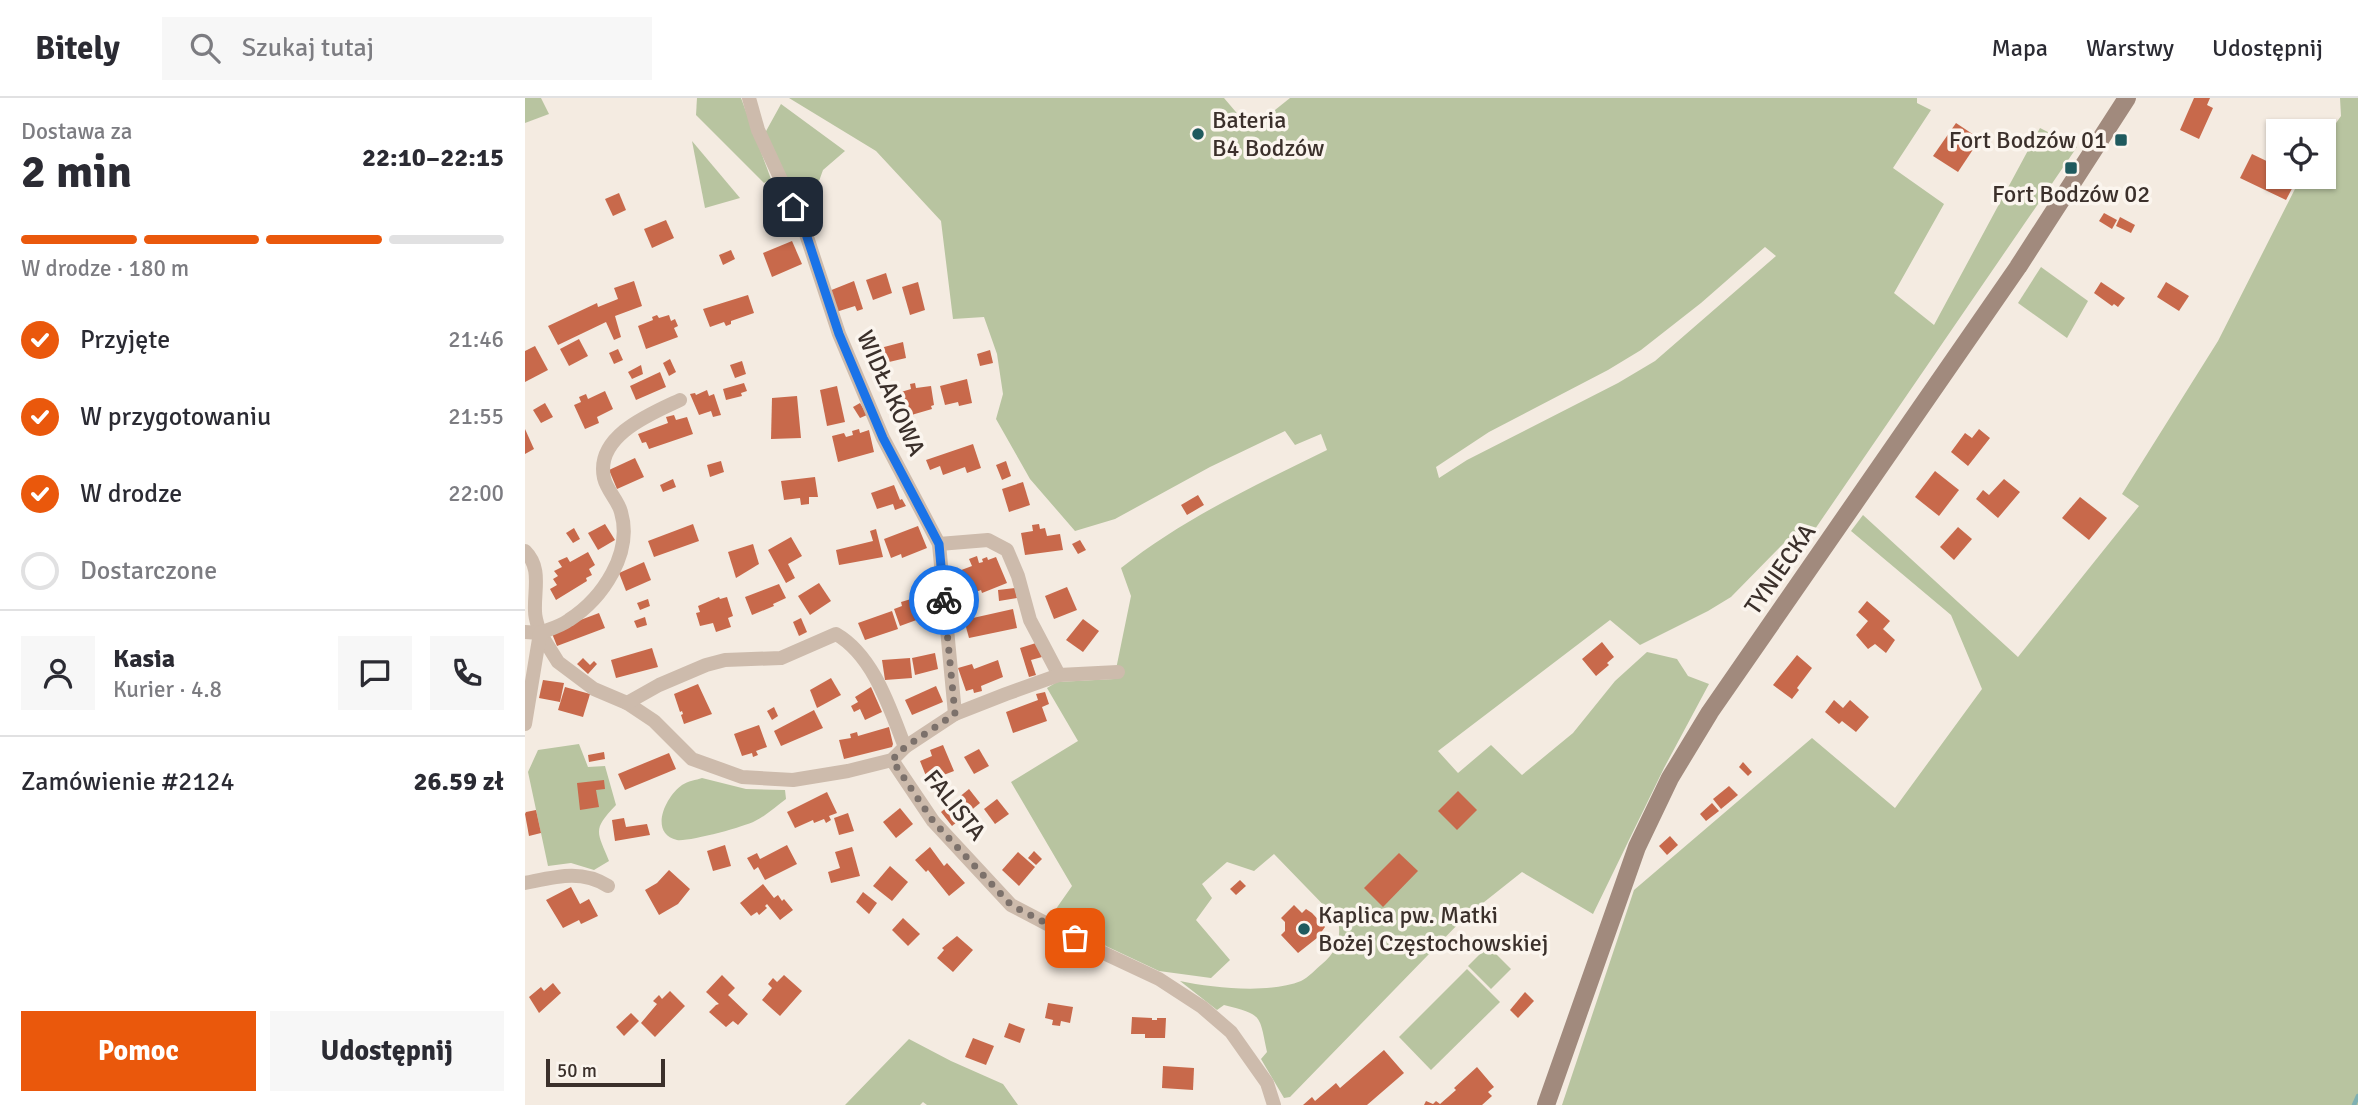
<!DOCTYPE html>
<html lang="pl">
<head>
<meta charset="utf-8">
<style>
  body { margin:0; font-family:Signika,sans-serif; background:#f7f7f7; color:#2b2b33; height:100vh; display:flex; flex-direction:column; font-size:26px; white-space:nowrap }
  * { box-sizing:border-box; margin:0 }
  p { font-size:23px; color:#7c7c81 }
  .icon { flex:none; width:38px; height:38px; fill:none; stroke:currentColor; stroke-width:2; stroke-linecap:round; stroke-linejoin:round }
  .map { position:relative; flex:1; overflow:hidden }
  .sheet { display:flex; flex-direction:column; background:#fff; width:525px }
  .sheet>* { flex:none }
  .controls { position:absolute; left:1741px; top:21px; display:grid; gap:14px }
  .controls a { display:grid; place-items:center; width:70px; height:70px; border-radius:0px; background:#fff; box-shadow:0 2px 5px #0004; font-size:35px }
  .scale { position:absolute; left:21px; bottom:18px; width:119px; box-sizing:border-box; padding-left:7px; border:4px solid #3b302b; border-top:0; font-size:19px; line-height:24px; white-space:nowrap; color:#3b302b; -webkit-text-stroke:5px #fbf5ee; paint-order:stroke }
  .pin { position:absolute; display:grid; place-items:center; width:60px; height:60px; color:#fff; margin:-30px; border-radius:14px; box-shadow:0 4px 10px #0006 }
  .courier { position:absolute; display:grid; place-items:center; width:70px; height:70px; margin:-35px; border:5px solid #1a73e8; border-radius:50%; background:#fff; color:#222; box-shadow:0 2px 9px #0007 }
  .head em { font-style:normal; font-weight:700 }
  .head div { display:flex; flex-direction:column-reverse }
  .head { display:flex; align-items:center; justify-content:space-between; height:119px; padding:0 21px }
  h1 { font-size:46px; font-weight:700; line-height:52px }
  .bar { display:grid; grid-template-columns:repeat(4,1fr); gap:10px 7px; align-content:center; height:84px; padding:0 21px }
  .bar i { height:9px; border-radius:5px; background:#e1e1e2 }
  .bar .on { background:#ea580c }
  .bar p { grid-column:span 4 }
  .line { display:flex; align-items:center; gap:18px; padding:0 21px; border-top:2px solid #e1e1e2 }
  .line div { flex:1 }
  .round { display:grid; place-items:center; flex:none; width:74px; height:74px; border-radius:0px; background:#f7f7f7 }
  ol { padding:0 21px; list-style:none }
  li { display:flex; align-items:center; gap:21px; height:77px }
  li p { margin-inline-start:auto }
  li .icon { padding:7px; border-radius:50%; background:#ea580c; color:#fff; stroke-width:4 }
  li:last-child { color:#7c7c81 }
  li i { width:38px; height:38px; border:4px solid #e1e1e2; border-radius:50% }
  .primary-button { display:flex; gap:14px; margin-top:auto; padding:14px 21px }
  .primary-button a { flex:1; height:80px; border-radius:0px; background:#ea580c; color:#fff; font-size:28px; font-weight:700; line-height:80px; text-align:center }
  .primary-button a+a { background:#f7f7f7; color:#2b2b33 }
  header { display:flex; align-items:center; gap:42px; box-sizing:border-box; height:98px; padding:0 35px; background:#fff; border-bottom:2px solid #e1e1e2 }
  header strong { font-size:33px }
  nav { display:flex; gap:38px; margin-inline-start:auto; font-size:24px }
  .search { width:490px; height:63px; background:#f7f7f7; display:flex; align-items:center; gap:18px; box-sizing:border-box; padding:0 24px; border-radius:0px; color:#7c7c81; font-size:26px }
  main { display:flex; flex:1; min-height:0 }
  .map>svg:first-child { display:block }
  .green { fill:#b8c4a0; fill-rule:evenodd }
  .lines { fill:none; stroke-linecap:round; stroke-linejoin:round }
  .stream { stroke:#7fb0b2; stroke-width:4.5 }
  .building { fill:#c8694b }
  .street { stroke:#cdbbac; stroke-width:14 }
  .secondary { stroke:#a18a7d; stroke-width:18 }
  .done { stroke:#7c716b; stroke-width:7; stroke-dasharray:0 12.6 }
  .route { stroke:#1a73e8; stroke-width:9 }
  .poi-dot { fill:#1f5a5e; stroke:#fbf5ee; stroke-width:2.5 }
  .labels { text-anchor:middle; dominant-baseline:central; stroke-width:7; stroke-linejoin:round; paint-order:stroke }
  .poi-label { font-size:24px; fill:#3b302b; stroke:#fbf5ee; text-anchor:start }
  .street-label { font-size:24px; fill:#3b302b; stroke:#fbf5ee }
</style>
</head>
<body>
<header>
<strong>Bitely</strong>
<div class="search"><svg class="icon" aria-label="search" viewBox="0 0 24 24"><circle cx="10" cy="10" r="6"/><path d="M15 15l6 6"/></svg>Szukaj tutaj</div>
<nav><a>Mapa</a><a>Warstwy</a><a>Udostępnij</a></nav>
</header>
<main>
<section class="sheet">
<div class="head"><div><h1>2 min</h1><p>Dostawa za</p></div><em>22:10–22:15</em></div>
<div class="bar"><i class="on"></i><i class="on"></i><i class="on"></i><i></i><p>W drodze · 180 m</p></div>
<ol>
<li><svg class="icon" aria-label="check" viewBox="0 0 24 24"><path d="M5 12l5 5 9-10"/></svg>Przyjęte<p>21:46</p></li>
<li><svg class="icon" aria-label="check" viewBox="0 0 24 24"><path d="M5 12l5 5 9-10"/></svg>W przygotowaniu<p>21:55</p></li>
<li><svg class="icon" aria-label="check" viewBox="0 0 24 24"><path d="M5 12l5 5 9-10"/></svg>W drodze<p>22:00</p></li>
<li><i></i>Dostarczone</li>
</ol>
<div class="line" style="height:126px"><a class="round"><svg class="icon" aria-label="person" viewBox="0 0 24 24"><circle cx="12" cy="8" r="4"/><path d="M4 21q1-7 8-7t8 7"/></svg></a><div><b>Kasia</b><p>Kurier · 4.8</p></div><a class="round"><svg class="icon" aria-label="chat" viewBox="0 0 24 24"><path d="M4 5h16v11H9l-5 4z"/></svg></a><a class="round"><svg class="icon" aria-label="phone" viewBox="0 0 24 24"><path d="M5 4h4l2 5-3 2q2 4 5 5l2-3 5 2v4C11 20 4 13 5 4z"/></svg></a></div>
<div class="line" style="height:91px"><div>Zamówienie #2124</div><b>26.59 zł</b></div>
<div class="primary-button"><a>Pomoc</a><a>Udostępnij</a></div>
</section>
<div class="map">
<svg width="1833" height="1007" viewBox="0 0 1833 1007">
  <rect width="100%" height="100%" fill="#f4ebe1"/>
  <g class="green">
    <path d="M0 0H16L24 16 0 25Z"/>
    <path d="M172 0H216L246 81 239 85 171 17Z"/>
    <path d="M264 0H699L722 27H731L765 0H1392V5L1406 12 1368 70 1419 106 1369 195 1409 227 1515 30 1552 49 1288 434 1259 445 1206 499 1183 513 1115 547 1085 522 913 653 933 675 966 647 997 677 1048 635 1090 583 1122 554 1152 561 1163 578 1184 586 1139 670 1068 816 997 774 939 820 765 999 759 1000 736 961 742 954C734 915 737 917 699 907L692 912 655 883C688 890 744 896 776 883 783 880 791 871 797 866 811 854 817 841 813 822L749 756 729 773 702 764 677 786 687 800 671 822 705 862 686 880 634 873 583 849 526 818 547 788 486 684 553 643 522 590 532 584 589 581 606 498 596 470C658 421 730 387 802 352L796 336 770 347 760 333 685 369 590 421 550 433 505 381 471 321 478 296 472 256 459 219 428 221 416 123 351 53ZM1240 149 1251 158 1130 263 1093 285 942 362 914 380 911 369 964 334 1083 272 1116 252 1176 205Z"/>
    <path d="M1815 0H1833V1007H1037L1109 792 1287 640 1370 710 1457 591 1426 517 1326 433 1338 417 1493 559 1614 408 1597 396 1693 243 1776 79H1799V42L1816 18Z"/>
    <path d="M256 6 320 53 298 72 285 108 276 114 240 35Z"/>
    <path d="M167 43 215 100 180 110Z"/>
    <path d="M1516 169 1563 203 1542 240 1493 205Z"/>
    <path d="M54 646 63 669 80 668 91 707C67 732 72 733 84 763L69 772 46 765 23 768 3 674 13 652Z"/>
    <path d="M177 680 221 691 260 692 261 701C251 708 241 718 230 723 219 729 163 744 152 742 123 735 141 698 157 687 163 683 171 682 177 680Z"/>
    <path d="M963 848 986 871 966 891 943 868Z"/>
    <path d="M942 871 975 904 906 972 874 939Z"/>
    <path d="M384 941 426 963 478 986 493 1007H402L398 1004 395 1007H320Z"/>
  </g>
  <g class="lines">
    <path class="stream" d="M1829 1007 1833 998"/>
  </g>
  <g class="building">
    <path d="M1669 0H1685L1682 7 1688 10 1674 41 1655 32Z"/>
    <path d="M1431 25 1455 41 1433 74 1408 58Z"/>
    <path d="M1727 56 1754 69V79H1773L1761 102 1715 80Z"/>
    <path d="M94 95 101 112 88 118 80 101Z"/>
    <path d="M1579 115 1592 122 1587 131 1574 123Z"/>
    <path d="M1595 119 1610 127 1606 135 1591 128Z"/>
    <path d="M141 122 149 140 127 150 119 131Z"/>
    <path d="M267 143 277 166 247 179 238 155Z"/>
    <path d="M206 152 210 161 198 167 194 157Z"/>
    <path d="M361 175 367 195 348 202 341 182Z"/>
    <path d="M109 183 117 208 90 218 96 239 89 242 81 224 33 247 23 228 72 205 73 209 93 201 89 190Z"/>
    <path d="M329 183 338 211 332 213 330 208 311 214 304 193Z"/>
    <path d="M393 184 400 212 385 217 377 189Z"/>
    <path d="M1576 184 1600 200 1593 209 1589 206 1587 208 1569 195Z"/>
    <path d="M1641 184 1664 198 1654 213 1632 199Z"/>
    <path d="M223 197 229 215 206 223V226L201 228 199 224 185 229 178 211Z"/>
    <path d="M132 217 134 220 144 217 146 223 150 221 153 228 149 230 153 239 121 251 113 228 128 222 127 219Z"/>
    <path d="M54 241 63 258 44 268 35 251Z"/>
    <path d="M378 244 381 260 347 268 344 253Z"/>
    <path d="M10 248 23 272 0 284V253Z"/>
    <path d="M93 251 98 262 89 266 84 255Z"/>
    <path d="M465 252 468 265 455 268 452 256Z"/>
    <path d="M145 261 151 274 144 278 138 265Z"/>
    <path d="M217 263 221 276 210 280 205 267Z"/>
    <path d="M116 267 118 276 107 281 103 274Z"/>
    <path d="M135 274 141 289 111 302 105 288Z"/>
    <path d="M442 281 447 305 434 308 433 304 420 307 415 288Z"/>
    <path d="M219 285 222 293 216 295 217 298 201 302 198 291Z"/>
    <path d="M390 285 391 290 406 288 409 307 406 308 407 311 383 318 376 294 386 291 385 286Z"/>
    <path d="M312 288 320 324 302 328 295 292Z"/>
    <path d="M182 292 184 298 189 296 196 317 188 319 186 313 174 317 165 296 170 295 171 297Z"/>
    <path d="M80 293 88 311 72 319 74 325 60 331 49 307 56 304 54 299 61 296 63 301Z"/>
    <path d="M272 298 276 340 246 341 247 300Z"/>
    <path d="M20 305 28 319 16 325 8 312Z"/>
    <path d="M335 305 342 317 335 320 328 309Z"/>
    <path d="M149 317 151 322 162 319 168 336 124 351 121 344 117 345 113 336 143 325 141 319Z"/>
    <path d="M0 331 9 351 0 356Z"/>
    <path d="M334 331 335 335 344 332 349 354 313 364 307 338 319 335 321 339 328 337 327 333Z"/>
    <path d="M1454 331 1465 340 1443 368 1426 354 1440 335 1447 340Z"/>
    <path d="M448 346 456 370 442 375 440 369 418 377 415 368 405 372 401 362Z"/>
    <path d="M110 360 119 379 92 391 84 372Z"/>
    <path d="M196 363 199 374 185 379 182 367Z"/>
    <path d="M481 363 486 378 477 382 471 367Z"/>
    <path d="M1410 373 1434 392 1414 418 1390 399Z"/>
    <path d="M290 379 293 399H284V406L276 407 275 400 259 402 256 383Z"/>
    <path d="M148 381 151 389 138 394 135 387Z"/>
    <path d="M1479 381 1495 394 1473 420 1451 401 1458 392 1464 397Z"/>
    <path d="M498 384 505 407 484 414 477 391Z"/>
    <path d="M369 387 375 402 377 401 381 408 370 412 368 406 352 411 346 395Z"/>
    <path d="M673 397 679 407 662 417 656 407Z"/>
    <path d="M1555 399 1582 420 1564 442 1537 420Z"/>
    <path d="M80 426 90 442 73 452 63 435Z"/>
    <path d="M168 426 174 443 129 459 123 443Z"/>
    <path d="M514 426 515 431 520 430 522 438 535 436 538 452 500 457 496 435 508 433 507 427Z"/>
    <path d="M393 428 402 450 377 460 376 456 366 460 359 441Z"/>
    <path d="M1433 429 1447 441 1429 462 1415 449Z"/>
    <path d="M49 430 55 441 48 445 41 435Z"/>
    <path d="M351 431 358 459 314 467 311 452 348 443 345 433Z"/>
    <path d="M266 439 277 458 263 466 270 480 261 485 243 452Z"/>
    <path d="M555 442 561 452 553 456 547 446Z"/>
    <path d="M228 446 234 466 211 480 203 454Z"/>
    <path d="M63 454 70 467 64 471 67 477 61 480 62 483 31 502 25 491 32 487 28 481 33 478 29 473 37 469 33 463 42 459 45 464Z"/>
    <path d="M452 458 454 465 458 464 457 461 462 459 463 462 471 459 482 485 457 495 456 492 443 497 440 490 430 495 423 477 447 468 444 461Z"/>
    <path d="M119 464 126 482 101 493 94 475Z"/>
    <path d="M294 485 306 503 285 517 273 498Z"/>
    <path d="M254 486 261 500 248 506 249 508 227 517 220 499Z"/>
    <path d="M542 489 552 512 529 521 520 498Z"/>
    <path d="M490 490 492 500 474 503 473 492Z"/>
    <path d="M194 499 195 501 202 499 208 518 203 520 206 529 191 534 188 525 175 528 171 515 175 514 173 508Z"/>
    <path d="M402 499 408 516 375 528 369 511 377 508 376 504 386 501 387 505Z"/>
    <path d="M123 501 125 508 115 512 112 505Z"/>
    <path d="M1342 503 1365 523 1358 531 1370 542 1361 555 1350 546 1343 551 1331 537 1343 523 1333 514Z"/>
    <path d="M442 505 444 513 432 515 430 508Z"/>
    <path d="M488 511 492 530 444 540 439 522Z"/>
    <path d="M367 513 373 531 340 542 333 525Z"/>
    <path d="M74 515 80 530 32 548 26 533Z"/>
    <path d="M120 519 122 527 112 530 109 523Z"/>
    <path d="M276 520 282 534 274 538 268 524Z"/>
    <path d="M558 521 574 533 558 554 541 542Z"/>
    <path d="M1077 544 1089 559 1082 565 1084 567 1071 578 1057 561Z"/>
    <path d="M511 545 517 559 506 562 511 577 504 579 495 550Z"/>
    <path d="M127 550 133 569 91 580 86 562Z"/>
    <path d="M410 555 413 571 390 577 387 560Z"/>
    <path d="M1272 557 1287 570 1272 590 1274 592 1267 601 1248 587Z"/>
    <path d="M58 560 65 567 69 563 72 566 63 576 52 566Z"/>
    <path d="M385 560 387 580 360 582 357 562Z"/>
    <path d="M473 562 478 579 456 588 457 593 449 595 448 591 441 593 433 570 447 566 449 571Z"/>
    <path d="M306 580 316 597 292 610 285 592Z"/>
    <path d="M18 582 39 585 35 604 14 600Z"/>
    <path d="M173 586 187 616 159 626 156 617 158 616 157 613 155 614 149 596Z"/>
    <path d="M411 588 418 604 387 617 380 602Z"/>
    <path d="M40 589 65 596 58 619 33 612Z"/>
    <path d="M346 589 357 614 340 622 335 611 329 614 326 608 333 604 330 599Z"/>
    <path d="M520 594 524 606 517 609 522 623 488 635 481 614 513 602 511 596Z"/>
    <path d="M1309 602 1318 610 1325 602 1344 619 1331 634 1317 623 1314 626 1300 614Z"/>
    <path d="M249 609 253 618 247 622 242 613Z"/>
    <path d="M289 612 298 630 256 648 249 633Z"/>
    <path d="M234 627 242 649 231 653 233 657 228 659 227 655 217 658 209 636Z"/>
    <path d="M364 629 368 646 367 649 319 661 314 642 326 640 325 636 332 634 333 638Z"/>
    <path d="M418 647 429 673 403 683 395 663 407 658 405 652Z"/>
    <path d="M454 651 464 668 449 676 439 659Z"/>
    <path d="M79 654 80 661 64 664 63 657Z"/>
    <path d="M144 655 151 671 100 692 93 676Z"/>
    <path d="M1218 664 1227 674 1223 678 1214 669Z"/>
    <path d="M79 682 80 691 71 692 74 709 55 712 52 685Z"/>
    <path d="M1204 688 1213 697 1196 711 1188 701Z"/>
    <path d="M444 691 455 705 427 728 416 714Z"/>
    <path d="M933 693 952 712 932 732 913 713Z"/>
    <path d="M302 694 312 715 304 718 306 722 301 725 299 721 289 725 288 722 270 730 262 714Z"/>
    <path d="M472 701 484 716 470 726 459 711Z"/>
    <path d="M1187 705 1194 713 1181 723 1175 716Z"/>
    <path d="M375 710 388 726 371 740 358 724Z"/>
    <path d="M11 712 16 735 4 738 0 716 1 714Z"/>
    <path d="M323 715 329 733 314 737 309 720Z"/>
    <path d="M99 720 101 729 122 726 125 737 90 743 87 722Z"/>
    <path d="M1145 738 1153 747 1142 757 1134 748Z"/>
    <path d="M200 747 206 768 188 773 182 753Z"/>
    <path d="M262 747 272 766 240 782 233 769 229 772 222 760 232 755 235 761Z"/>
    <path d="M327 749 335 778 306 785 303 774 315 770 310 754Z"/>
    <path d="M405 749 419 768 422 765 440 785 424 798 403 772 401 774 390 762Z"/>
    <path d="M509 753 517 761 511 767 503 760Z"/>
    <path d="M493 754 510 769 494 788 477 772Z"/>
    <path d="M874 755 893 773 858 809 839 790Z"/>
    <path d="M365 768 383 784 367 803 348 788Z"/>
    <path d="M144 772 165 791 153 806 134 817 120 792 132 785Z"/>
    <path d="M715 782 721 788 711 797 705 791Z"/>
    <path d="M238 786 249 800 253 797 257 803 259 801 268 812 255 822 242 806 240 808 242 810 234 817 232 814 226 818 215 805Z"/>
    <path d="M46 789 55 806 64 801 73 818 56 826 54 822 38 830 21 802Z"/>
    <path d="M338 794 352 805 344 816 331 804Z"/>
    <path d="M769 807 777 815 781 811 787 815 800 829 792 840 773 855 756 837 760 833V824L756 820Z"/>
    <path d="M378 820 395 836 383 848 367 832Z"/>
    <path d="M432 838 448 852 428 874 412 860 419 852 417 850Z"/>
    <path d="M197 877 210 890 203 897 223 916 213 927 208 923 201 929 184 914 191 907 194 906 181 894Z"/>
    <path d="M259 877 277 893 255 918 237 902 247 890 243 886 248 880 252 884Z"/>
    <path d="M28 885 36 895 14 915 4 899 16 889 19 893Z"/>
    <path d="M145 893 160 908 130 939 116 925 132 906 128 903 134 897 137 901Z"/>
    <path d="M1000 894 1009 903 993 920 985 912Z"/>
    <path d="M523 905 548 909 545 925 536 923 535 928 527 927 528 922 520 920Z"/>
    <path d="M106 915 114 923 99 938 91 929Z"/>
    <path d="M607 919 627 920V922H632V920H641L640 940H620V936H606Z"/>
    <path d="M484 925 500 931 495 945 479 939Z"/>
    <path d="M448 940 469 948 461 967 440 959Z"/>
    <path d="M859 952 879 975 842 1007H778L787 999 790 1003 811 985 815 990Z"/>
    <path d="M638 968 669 970 668 992 637 990Z"/>
    <path d="M952 969 969 989 963 994 967 998 957 1007H899L901 1003 908 1006 911 1003 915 1006 931 992 929 990Z"/>
  </g>
  <g class="lines">
    <g class="street">
      <path d="M224 0 233 32 281 136 314 236 358 340 414 446 430 616"/>
      <path d="M414 446 463 442 482 452 493 478 505 522 534 577"/>
      <path d="M0 453C17 470 9 491 10 513 10 521 13 528 15 535"/>
      <path d="M0 534 15 535 33 564 69 591 102 605 129 623 167 661 217 679 268 682 323 673 367 662 380 649 430 616 481 596 534 577 593 574"/>
      <path d="M102 605 134 587 181 567 200 562 256 560 311 536C349 558 365 611 380 649"/>
      <path d="M0 626 15 535C25 531 36 528 44 522 78 500 108 455 96 414 93 402 82 393 79 380 70 338 125 316 155 302"/>
      <path d="M367 662 408 723 486 807 570 851 634 881 677 909 706 934 742 985 749 1007"/>
      <path d="M0 785C30 779 56 771 83 788"/>
    </g>
    <path class="secondary" d="M1021 1007 1112 749 1145 680 1185 614 1493 169 1602 0"/>
  </g>
  <g class="lines">
    <path class="done" d="M419 502 430 616 380 649 367 662 408 723 486 807 550 840"/>
    <path class="route" d="M268 109 281 136 314 236 358 340 414 446 419 502"/>
  </g>
  <g class="poi-dot">
    <circle cx="673" cy="36" r="7"/>
    <rect x="1589" y="35" width="14" height="14" rx="3.5"/>
    <rect x="1539" y="63" width="14" height="14" rx="3.5"/>
    <circle cx="779" cy="831" r="7"/>
  </g>
  <g class="labels">
    <g class="poi-label">
      <text x="687" y="22">Bateria<tspan x="687" dy="28">B4 Bodzów</tspan></text>
      <text x="1582" y="42" text-anchor="end">Fort Bodzów 01</text>
      <text x="1546" y="96" text-anchor="middle">Fort Bodzów 02</text>
      <text x="793" y="817">Kaplica pw. Matki<tspan x="793" dy="28">Bożej Częstochowskiej</tspan></text>
    </g>
    <g class="street-label">
      <text transform="translate(366 295) rotate(66)">WIDŁAKOWA</text>
      <text transform="translate(1255 471) rotate(-55)">TYNIECKA</text>
      <text transform="translate(430 707) rotate(51)">FALISTA</text>
    </g>
  </g>
</svg>
<div class="controls">
<a><svg class="icon" aria-label="locate" viewBox="0 0 24 24"><circle cx="12" cy="12" r="6"/><path d="M12 2v4M12 18v4M2 12h4M18 12h4"/></svg></a>
</div>
<div class="scale">50 m</div>
<div class="pin" style="left:550px;top:840px;background:#ea580c"><svg class="icon" aria-label="bag" viewBox="0 0 24 24"><path d="M5 8h14l-1 12H6zM9 8a3 3 0 0 1 6 0"/></svg></div>
<div class="pin" style="left:268px;top:109px;background:#1f2937"><svg class="icon" aria-label="home" viewBox="0 0 24 24"><path d="M3 11l9-7 9 7M6 9v11h12V9"/></svg></div>
<div class="courier" style="left:419px;top:502px"><svg class="icon" aria-label="bike" viewBox="0 0 24 24"><circle cx="6" cy="16" r="4"/><circle cx="18" cy="16" r="4"/><path d="M6 16l4-8h5l3 8M10 8l3 8H6M13 5h3"/></svg></div>
</div>
</main>
</body>
</html>
